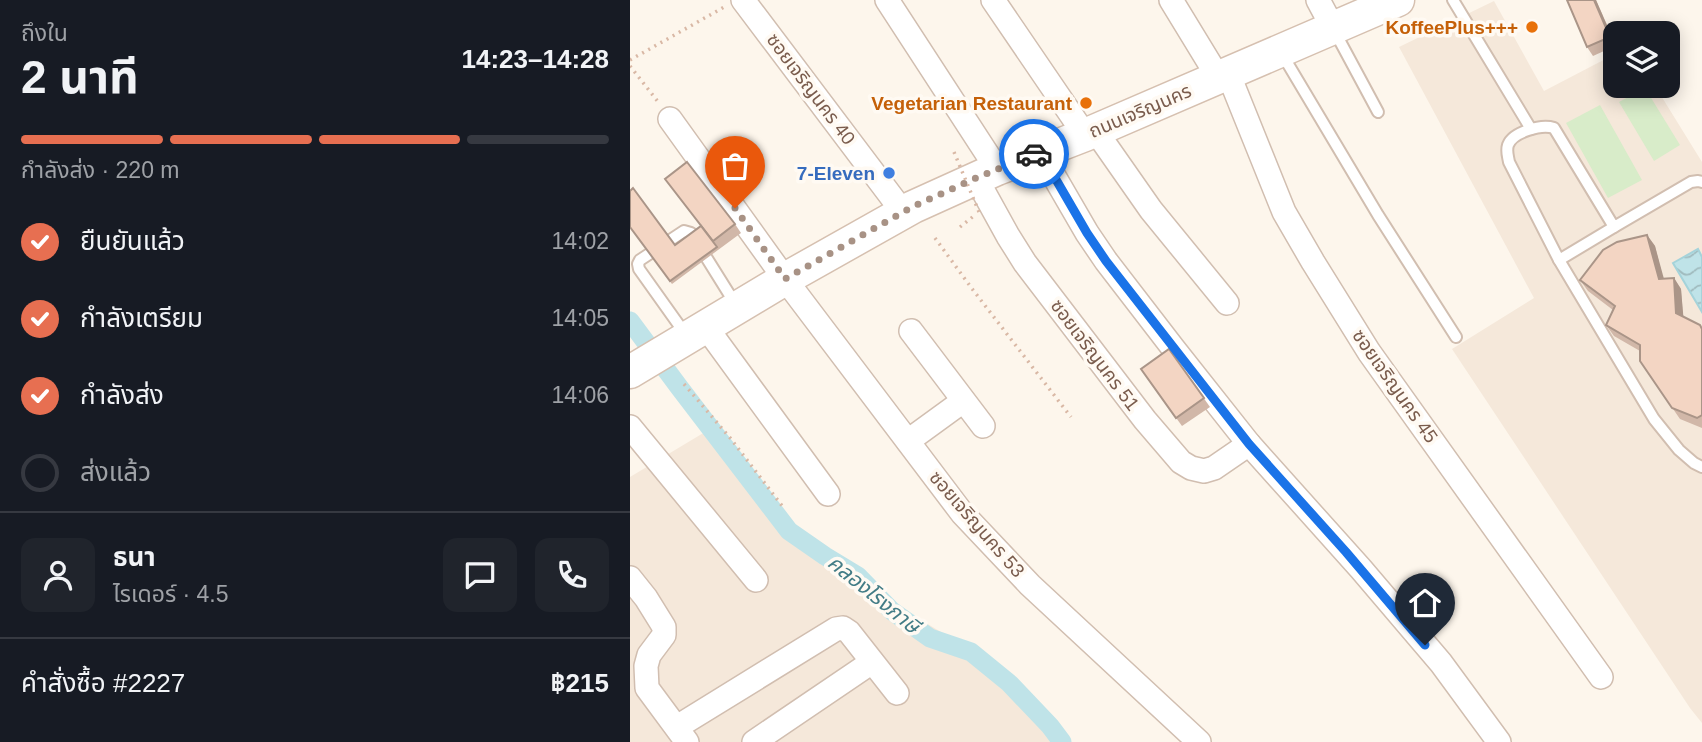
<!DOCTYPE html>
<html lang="th">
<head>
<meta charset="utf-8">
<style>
  body { margin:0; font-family:Arial,"Noto Sans Thai",sans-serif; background:#20242c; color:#f1f3f6; height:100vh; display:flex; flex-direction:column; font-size:26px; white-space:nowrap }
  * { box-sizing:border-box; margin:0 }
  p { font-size:23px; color:#9ea1a6 }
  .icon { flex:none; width:38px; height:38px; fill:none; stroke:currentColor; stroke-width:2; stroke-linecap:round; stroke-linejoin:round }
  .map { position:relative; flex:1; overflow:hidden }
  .panel { display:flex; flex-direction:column; background:#171b24; width:630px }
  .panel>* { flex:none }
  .fabs { position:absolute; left:973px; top:21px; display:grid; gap:14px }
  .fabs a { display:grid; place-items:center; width:77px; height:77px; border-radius:14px; background:#171b24; box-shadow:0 4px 18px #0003; font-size:35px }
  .pin { position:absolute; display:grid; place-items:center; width:60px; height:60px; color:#fff; margin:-72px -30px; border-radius:50% 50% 50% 0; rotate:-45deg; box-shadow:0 0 7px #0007 }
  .pin .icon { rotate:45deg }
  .courier { position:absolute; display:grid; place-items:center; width:70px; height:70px; margin:-35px; border:5px solid #1a73e8; border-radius:50%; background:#fff; color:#222; box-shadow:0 2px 9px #0007 }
  .headline em { font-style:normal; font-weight:700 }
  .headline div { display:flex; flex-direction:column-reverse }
  .headline { display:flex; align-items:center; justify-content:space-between; height:119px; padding:0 21px }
  h1 { font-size:46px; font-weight:700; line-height:52px }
  .bar { display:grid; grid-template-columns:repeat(4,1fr); gap:10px 7px; align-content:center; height:84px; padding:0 21px }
  .bar i { height:9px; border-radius:5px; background:#363941 }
  .bar .active { background:#e76f51 }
  .bar p { grid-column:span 4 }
  .line { display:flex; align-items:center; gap:18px; padding:0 21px; border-top:2px solid #363941 }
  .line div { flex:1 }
  .round { display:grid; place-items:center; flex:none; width:74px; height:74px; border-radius:14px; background:#20242c }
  ol { padding:0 21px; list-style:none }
  li { display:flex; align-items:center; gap:21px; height:77px }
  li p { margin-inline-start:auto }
  li .icon { padding:7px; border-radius:50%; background:#e76f51; color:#fff; stroke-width:4 }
  li:last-child { color:#9ea1a6 }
  li i { width:38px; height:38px; border:4px solid #363941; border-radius:50% }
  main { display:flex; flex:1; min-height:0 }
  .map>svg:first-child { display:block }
  .residential { fill:#f5e8da }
  .grass { fill:#d8ecc9 }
  .water { fill:url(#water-waves); stroke:#a5d3da; stroke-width:2 }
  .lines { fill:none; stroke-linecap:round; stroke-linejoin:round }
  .canal { stroke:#bfe3e8; stroke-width:19 }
  .lane-casing { stroke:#d1beb0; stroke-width:14 }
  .street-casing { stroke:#d1beb0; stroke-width:26 }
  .secondary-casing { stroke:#d6c0b0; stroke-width:35 }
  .path { stroke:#d9b8a5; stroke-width:3.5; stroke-dasharray:2 5; stroke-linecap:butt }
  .lane { stroke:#fff; stroke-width:10 }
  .street { stroke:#fff; stroke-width:23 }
  .secondary { stroke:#fff; stroke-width:32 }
  .path-bridge { stroke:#d9b8a5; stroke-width:3.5; stroke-dasharray:2 5; stroke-linecap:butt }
  .wall { fill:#d1b7a8 }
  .shaded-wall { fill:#aa9588 }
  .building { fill:#f3d5c3; stroke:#aa9588; stroke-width:2 }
  .done { stroke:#a89285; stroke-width:7; stroke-dasharray:0 12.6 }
  .route { stroke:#1a73e8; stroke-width:9 }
  .food-dot { fill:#e8710a; stroke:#fffaf3; stroke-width:2.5 }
  .shop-dot { fill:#3f7fe0; stroke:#fffaf3; stroke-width:2.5 }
  .labels { text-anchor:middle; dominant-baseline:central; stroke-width:7; stroke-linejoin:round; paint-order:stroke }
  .food-label { font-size:19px; font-weight:bold; fill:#c56008; stroke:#fffaf3; text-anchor:end }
  .street-label { font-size:19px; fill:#7a5c4d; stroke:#fffaf3 }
  .shop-label { font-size:19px; font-weight:bold; fill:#366cbe; stroke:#fffaf3; text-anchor:end }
  .water-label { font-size:21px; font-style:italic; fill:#437c86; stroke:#fffaf3 }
</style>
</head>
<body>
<main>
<section class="panel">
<div class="headline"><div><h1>2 นาที</h1><p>ถึงใน</p></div><em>14:23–14:28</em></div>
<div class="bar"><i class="active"></i><i class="active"></i><i class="active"></i><i></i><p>กำลังส่ง · 220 m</p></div>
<ol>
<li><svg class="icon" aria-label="check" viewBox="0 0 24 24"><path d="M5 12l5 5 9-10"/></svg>ยืนยันแล้ว<p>14:02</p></li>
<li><svg class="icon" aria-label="check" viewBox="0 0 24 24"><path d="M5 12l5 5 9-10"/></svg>กำลังเตรียม<p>14:05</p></li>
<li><svg class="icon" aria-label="check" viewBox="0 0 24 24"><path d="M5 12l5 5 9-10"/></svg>กำลังส่ง<p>14:06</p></li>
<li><i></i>ส่งแล้ว</li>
</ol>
<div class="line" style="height:126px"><a class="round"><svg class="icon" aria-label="person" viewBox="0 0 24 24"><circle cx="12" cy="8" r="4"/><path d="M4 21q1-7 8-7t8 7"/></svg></a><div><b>ธนา</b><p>ไรเดอร์ · 4.5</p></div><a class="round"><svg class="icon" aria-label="chat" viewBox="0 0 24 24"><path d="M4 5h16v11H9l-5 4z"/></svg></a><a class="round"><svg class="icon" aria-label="phone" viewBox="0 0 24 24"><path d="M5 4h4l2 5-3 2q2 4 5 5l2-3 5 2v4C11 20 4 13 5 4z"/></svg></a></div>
<div class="line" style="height:91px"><div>คำสั่งซื้อ #2227</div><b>฿215</b></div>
</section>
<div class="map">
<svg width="1072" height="742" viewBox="0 0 1072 742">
  <defs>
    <pattern id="water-waves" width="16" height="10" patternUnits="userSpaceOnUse" patternTransform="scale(1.75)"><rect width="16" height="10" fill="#bfe3e8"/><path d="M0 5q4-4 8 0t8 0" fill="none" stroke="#a0bbbe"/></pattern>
  </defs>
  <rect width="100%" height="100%" fill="#fdf6ec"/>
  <g class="residential">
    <path d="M864 1 914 91 985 54V86H1025L1072 162V723L1060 708 822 349 904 298 769 47Z"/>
    <path d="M85 426 169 529 263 603 372 669 432 742H0V477Z"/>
  </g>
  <g class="grass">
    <path d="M1015 88 1050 145 1024 161 989 102Z"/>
    <path d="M970 105 1012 180 978 198 936 123Z"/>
  </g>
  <path class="water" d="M1068 249 1072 257V312L1043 263Z"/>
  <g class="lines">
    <path class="canal" d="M0 321 49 387 159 531 195 556 228 576 262 611 300 638 341 652 379 683 420 726 432 742"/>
    <g class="lane-casing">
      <g id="lane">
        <path d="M823 0 901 129"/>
        <path d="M705 32 748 112"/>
        <path d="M652 54 748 215 826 337"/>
        <path d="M1072 182 1068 181 1061 182 984 227 924 128C911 124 883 132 878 145 876 151 878 156 879 162L929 260 1024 419 1049 450 1064 463 1072 467"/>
        <path d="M929 260 984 227"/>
        <path d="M56 335 9 269 8 264 10 260 54 231 61 233 106 305"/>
      </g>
    </g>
    <g class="street-casing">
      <g id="street">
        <path d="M113 0 273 212"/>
        <path d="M257 0 367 169"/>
        <path d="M363 0 455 135"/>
        <path d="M541 0 588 77"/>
        <path d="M688 0 703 28"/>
        <path d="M598 73 654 212 683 262 739 352 971 677"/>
        <path d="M40 119 155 279 332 513 400 585 569 742"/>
        <path d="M465 130 521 210 597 303"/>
        <path d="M410 152 457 233 476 261 543 348 619 444 731 569 811 663 869 742"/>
        <path d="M346 178 378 236 395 263 515 420 551 462 561 468 574 471 584 468 619 444"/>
        <path d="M76 327 198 494"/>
        <path d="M281 331 353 426"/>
        <path d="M0 427 126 580"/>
        <path d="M278 441 333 401"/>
        <path d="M0 578 16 598 34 627V635L19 655 16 666 17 688 57 742"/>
        <path d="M47 727 206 629 213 628 219 632 267 693"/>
        <path d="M124 742 242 662"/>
      </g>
    </g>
    <g class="secondary-casing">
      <path id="secondary" d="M0 372 155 279 283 207 367 169 455 135 768 0"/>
    </g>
    <g class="path">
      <path d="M0 60 96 6"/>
      <path d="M0 66 29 103"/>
      <path d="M330 227 345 215"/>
      <path d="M305 238 343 290 441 417"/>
      <path d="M54 384 101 439 153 507"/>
    </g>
    <use href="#lane" class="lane"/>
    <use href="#street" class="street"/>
    <use href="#secondary" class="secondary"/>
    <path class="path-bridge" d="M324 152 349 212"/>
  </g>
  <g class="wall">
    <path d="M937 0H966L985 43V46L963 56 957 47Z"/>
    <path d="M35 179 105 224 111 233 42 284 0 227 45 245 71 226Z"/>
    <path d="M1017 235 1025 246 1033 279 1044 278 1051 289 1053 317 1072 328V428L1050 419 1010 361V351L984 336 976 325 983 310 958 291 950 280Z"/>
    <path d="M539 349 580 407 552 426 511 369Z"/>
  </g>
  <g class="shaded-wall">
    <path d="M964 0H966L985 44 980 37Z"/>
    <path d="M1017 235 1025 246 1037 290 1029 279Z"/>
    <path d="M1044 278 1051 289 1054 324 1046 313Z"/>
  </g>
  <g class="building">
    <path d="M937 0H964L980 37 957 47Z"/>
    <path d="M57 162 105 224 83 241 35 179Z"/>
    <path d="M3 188 45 245 71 226 87 247 40 281 0 227V191Z"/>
    <path d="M1017 235 1029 279 1044 278 1046 313 1070 325 1072 329V415L1067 418 1042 408 1010 361V345L976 325 985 306 950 280 973 250 987 242Z"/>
    <path d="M539 349 574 398 546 418 511 369Z"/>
  </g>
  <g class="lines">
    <path class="done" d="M105 208 155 279 282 207 346 178 404 154"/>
    <path class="route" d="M404 154 410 152 457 233 476 261 619 444 716 552 795 645"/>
  </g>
  <g class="food-dot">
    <circle cx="902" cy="27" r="7"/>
    <circle cx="456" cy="103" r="7"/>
  </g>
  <circle class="shop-dot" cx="259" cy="173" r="7"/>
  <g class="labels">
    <g class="food-label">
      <text x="888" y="27">KoffeePlus+++</text>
      <text x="442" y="103">Vegetarian Restaurant</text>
    </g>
    <g class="street-label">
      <text transform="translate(181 89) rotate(53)">ซอยเจริญนคร 40</text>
      <text transform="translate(510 111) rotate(-23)">ถนนเจริญนคร</text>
      <text transform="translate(465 355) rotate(53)">ซอยเจริญนคร 51</text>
      <text transform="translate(765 386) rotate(55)">ซอยเจริญนคร 45</text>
      <text transform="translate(347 524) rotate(49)">ซอยเจริญนคร 53</text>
    </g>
    <g class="shop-label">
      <text x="245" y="173">7-Eleven</text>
    </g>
    <g class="water-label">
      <text transform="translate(244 594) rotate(39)">คลองโรงภาษี</text>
    </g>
  </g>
</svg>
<div class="fabs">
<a><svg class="icon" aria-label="layers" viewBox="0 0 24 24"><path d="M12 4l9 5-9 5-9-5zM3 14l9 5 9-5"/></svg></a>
</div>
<div class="pin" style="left:105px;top:208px;background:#ea580c"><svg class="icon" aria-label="bag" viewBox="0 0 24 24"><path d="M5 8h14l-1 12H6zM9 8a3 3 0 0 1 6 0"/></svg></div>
<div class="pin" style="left:795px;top:645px;background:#1f2937"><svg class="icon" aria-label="home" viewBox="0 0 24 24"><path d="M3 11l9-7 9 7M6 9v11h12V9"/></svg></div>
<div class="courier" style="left:404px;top:154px"><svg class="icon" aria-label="car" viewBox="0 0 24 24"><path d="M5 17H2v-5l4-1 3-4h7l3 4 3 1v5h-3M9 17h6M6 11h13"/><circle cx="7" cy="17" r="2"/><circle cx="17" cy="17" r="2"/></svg></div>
</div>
</main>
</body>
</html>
